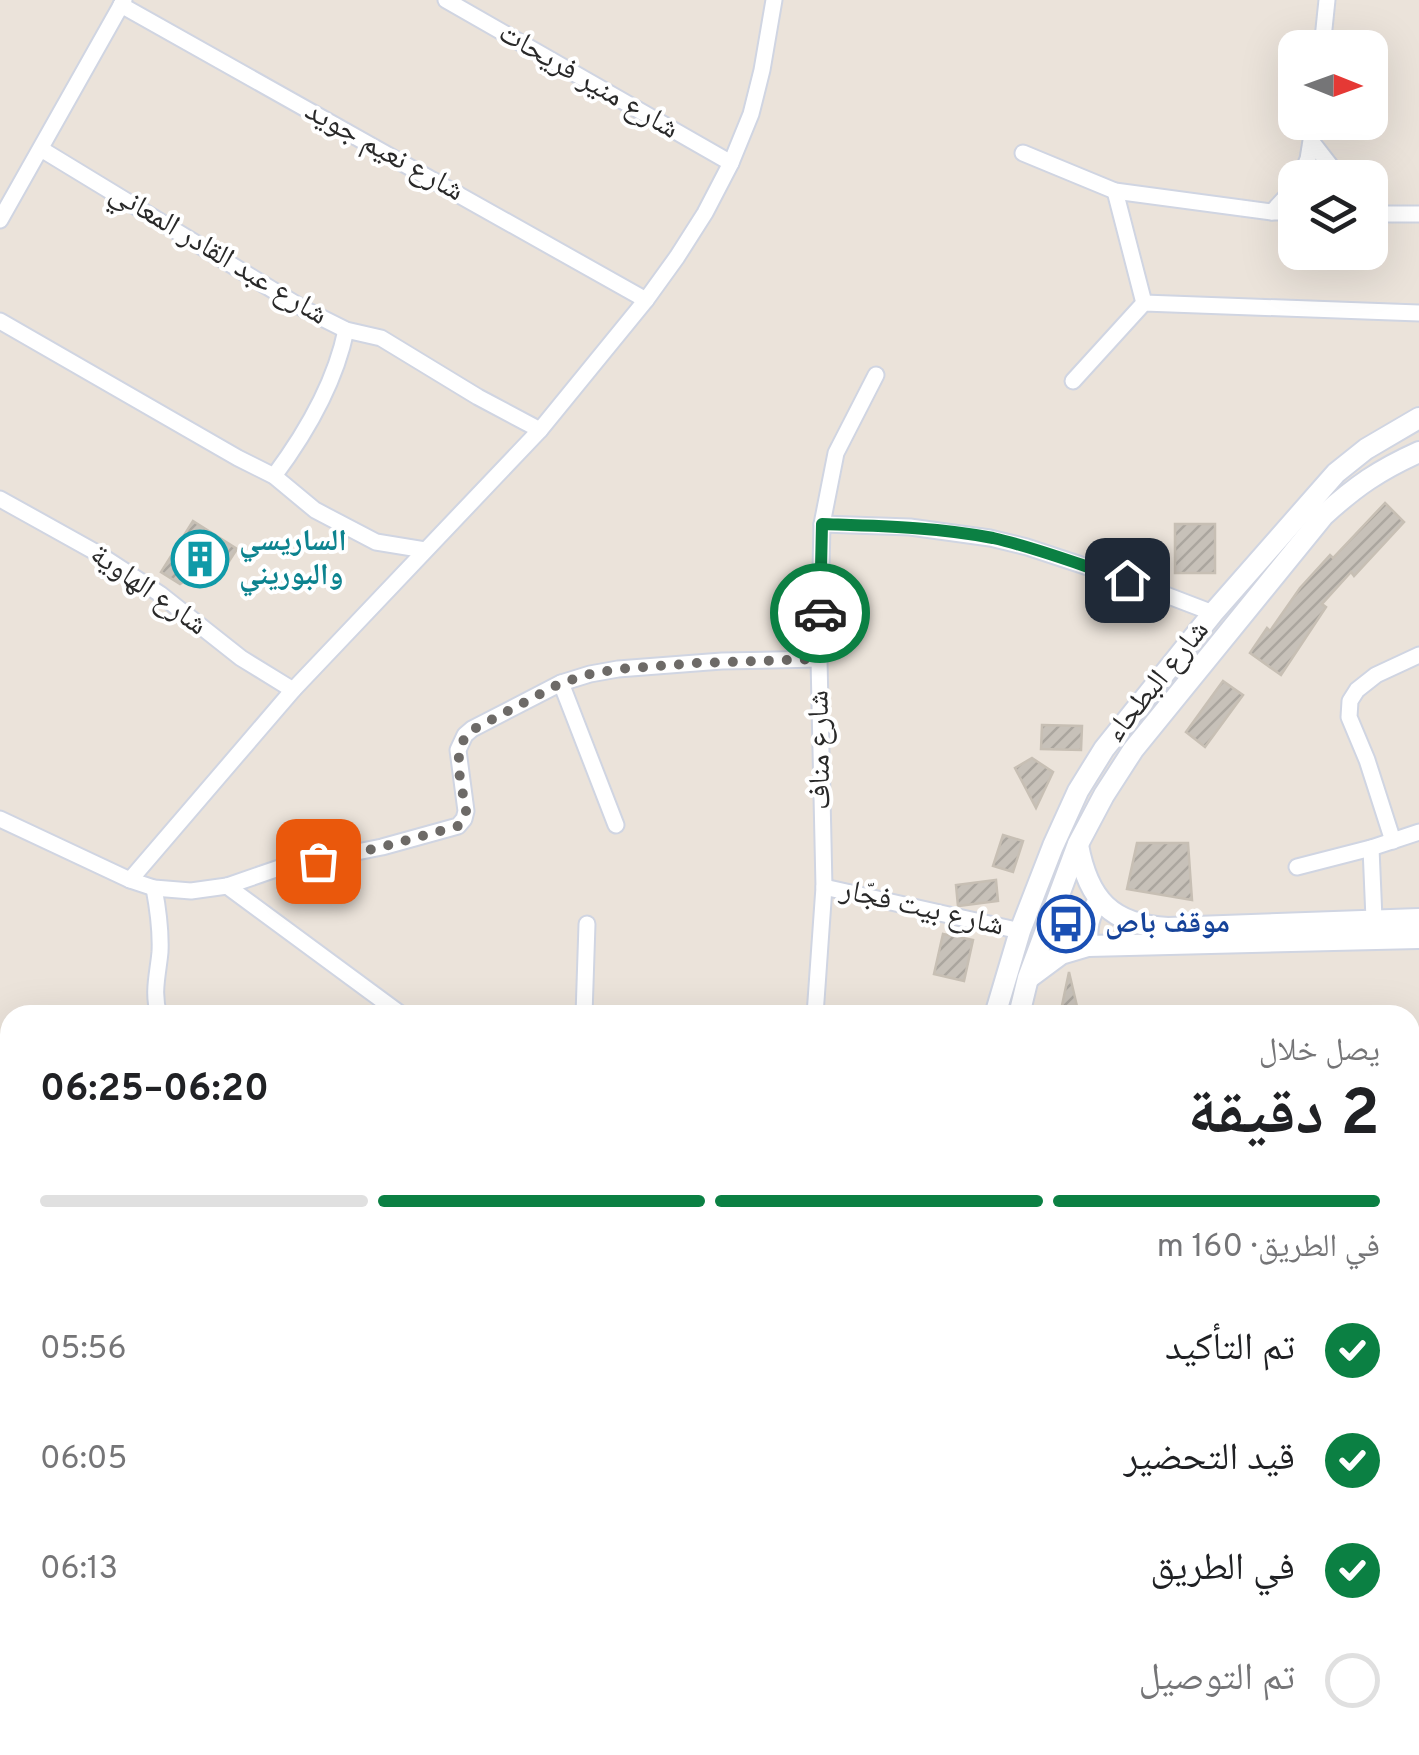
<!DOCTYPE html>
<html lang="ar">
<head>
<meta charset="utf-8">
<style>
  body { margin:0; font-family:Overpass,"Noto Naskh Arabic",sans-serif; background:#f2f2f2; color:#202124; direction:rtl; height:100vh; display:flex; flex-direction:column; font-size:38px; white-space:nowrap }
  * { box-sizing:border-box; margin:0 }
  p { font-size:32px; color:#757577 }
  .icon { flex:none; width:55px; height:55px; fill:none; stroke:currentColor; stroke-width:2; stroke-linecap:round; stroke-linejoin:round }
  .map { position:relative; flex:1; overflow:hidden; direction:ltr }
  .side { position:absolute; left:0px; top:1005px; width:1420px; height:750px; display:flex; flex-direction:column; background:#fff; border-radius:30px 30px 0 0; box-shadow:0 10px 40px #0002; direction:rtl }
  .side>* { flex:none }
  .needle { width:65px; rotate:91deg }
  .tools { position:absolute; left:1278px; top:30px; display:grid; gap:20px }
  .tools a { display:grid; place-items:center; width:110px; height:110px; border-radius:20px; background:#fff; box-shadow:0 10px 40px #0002; font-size:50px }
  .pin { position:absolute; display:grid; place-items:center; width:85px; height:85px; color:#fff; margin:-42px; border-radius:20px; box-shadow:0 5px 15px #0006 }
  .courier { position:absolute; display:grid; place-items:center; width:100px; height:100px; margin:-50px; border:8px solid #0b8043; border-radius:50%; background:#fff; color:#222; box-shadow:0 2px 12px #0007 }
  .headline em { font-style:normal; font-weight:700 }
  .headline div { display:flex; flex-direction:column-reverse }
  .headline { display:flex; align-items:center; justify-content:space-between; height:170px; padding:0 40px }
  h1 { font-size:65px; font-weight:700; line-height:75px }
  .bar { display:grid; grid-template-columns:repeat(4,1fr); gap:15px 10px; align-content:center; height:120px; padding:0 40px }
  .bar i { height:12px; border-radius:8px; background:#e0e0e0 }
  .bar .on { background:#0b8043 }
  .bar p { grid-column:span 4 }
  ol { padding:0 40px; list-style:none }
  li { display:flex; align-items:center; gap:30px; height:110px }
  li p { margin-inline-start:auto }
  li .icon { padding:10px; border-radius:50%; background:#0b8043; color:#fff; stroke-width:4 }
  li:last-child { color:#757577 }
  li i { width:55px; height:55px; border:5px solid #e0e0e0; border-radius:50% }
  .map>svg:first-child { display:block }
  .building { fill:url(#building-hatch); stroke:#c7bfb4; stroke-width:2.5 }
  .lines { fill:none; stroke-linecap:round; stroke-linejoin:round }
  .minor-casing { stroke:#d0d5e2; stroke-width:19 }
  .tertiary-casing { stroke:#d0d5e2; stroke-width:24 }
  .minor { stroke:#fff; stroke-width:15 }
  .tertiary { stroke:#fff; stroke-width:20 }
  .done { stroke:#6d6a67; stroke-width:10; stroke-dasharray:0 18 }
  .route { stroke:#0b8043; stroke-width:12 }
  .labels { text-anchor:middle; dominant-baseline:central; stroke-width:8; stroke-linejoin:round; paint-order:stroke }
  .street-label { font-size:30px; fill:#292929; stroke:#fff }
  .culture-label { font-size:30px; font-weight:bold; fill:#0d838f; stroke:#fff; text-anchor:start }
  .transit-label { font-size:30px; font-weight:bold; fill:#164399; stroke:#fff; text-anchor:start }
</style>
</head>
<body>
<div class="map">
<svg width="1419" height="1755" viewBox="0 0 1419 1755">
  <defs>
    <pattern id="building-hatch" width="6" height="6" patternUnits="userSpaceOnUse" patternTransform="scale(2.5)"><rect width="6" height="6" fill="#c7c1b9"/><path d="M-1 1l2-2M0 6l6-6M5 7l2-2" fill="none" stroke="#aba69f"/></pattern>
  </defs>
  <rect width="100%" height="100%" fill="#ebe3da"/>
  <g class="building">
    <path d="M1385 503 1404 522 1354 576 1351 572 1322 604 1326 607 1281 675 1250 653 1267 628 1270 631 1300 588 1330 555 1333 558Z"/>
    <path d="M193 521 237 549 217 580 202 570 180 584 161 572Z"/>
    <rect x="1175" y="524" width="40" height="49"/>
    <path d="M1223 681 1243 695 1205 747 1186 732Z"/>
    <path d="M1042 725 1082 726 1081 750 1041 749Z"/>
    <path d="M1032 758 1053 772 1036 808 1015 768Z"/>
    <path d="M1003 835 1023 841 1013 872 993 866Z"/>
    <path d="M1137 843H1188L1192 900 1127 889Z"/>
    <path d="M996 880 998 901 958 906 956 885Z"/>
    <path d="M943 934 973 940 964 981 934 974Z"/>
    <path d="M1069 972 1079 1015H1060Z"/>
  </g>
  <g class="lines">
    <g class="minor-casing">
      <g id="minor">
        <path d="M446 0 731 163"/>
        <path d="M121 5 646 300"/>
        <path d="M1322 48 1327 0"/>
        <path d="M1312 142 1340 178"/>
        <path d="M41 149 304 309 346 330 381 338 478 397 540 430"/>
        <path d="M1023 153 1115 191 1272 212H1295"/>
        <path d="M1300 178 1308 159 1314 122"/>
        <path d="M1115 191 1144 303"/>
        <path d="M1272 212 1295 187"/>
        <path d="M1370 214H1419"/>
        <path d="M0 220 124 0"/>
        <path d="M0 321 238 458 274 476 315 510 376 542 425 550"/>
        <path d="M1073 381 1144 303 1419 313"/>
        <path d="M274 476C306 433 335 384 346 330"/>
        <path d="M0 499 97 553 160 594 241 658 293 690"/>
        <path d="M822 524 910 527 990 538 1027 547 1127 580 1213 613"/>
        <path d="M561 683 616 825"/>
        <path d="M0 819 130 880 154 888 191 891 227 886 282 867 382 847 458 826 464 819 466 811 458 750 465 735 472 729 561 683 590 674 618 669 722 661 819 659"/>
        <path d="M1393 841 1367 760 1349 717 1350 701 1357 690 1376 675 1419 655"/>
        <path d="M1371 848 1374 919"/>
        <path d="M1297 867 1371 848 1419 832"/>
        <path d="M130 880 293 690 540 430 646 300 677 257 705 213 731 163 751 114 762 70 774 0"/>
        <path d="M227 886 402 1015"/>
        <path d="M824 887 1020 931"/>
        <path d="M154 888C158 909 161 930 160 952 158 974 152 993 159 1015"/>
        <path d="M584 1015 587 924"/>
        <path d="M815 1015 824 887 819 659 822 524 836 453 876 375"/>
        <path d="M1410 1109H1419"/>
        <path d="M0 1152 10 1151"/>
        <path d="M1410 1269H1419"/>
        <path d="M0 1450 10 1449"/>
        <path d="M1410 1482 1419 1487"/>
        <path d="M1410 1617 1419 1590"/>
        <path d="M65 1745 68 1755"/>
        <path d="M208 1745 211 1755"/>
        <path d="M365 1745 368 1755"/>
        <path d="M668 1745 671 1755"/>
        <path d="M1121 1751 1212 1753"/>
        <path d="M404 1755 449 1745"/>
        <path d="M1364 1755 1367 1745"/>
      </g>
    </g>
    <g class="tertiary-casing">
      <g id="tertiary">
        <path d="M1078 845C1088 899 1111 925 1168 928L1419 919"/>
        <path d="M1088 946C1086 929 1088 915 1099 901"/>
        <path d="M1030 977 1061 954 1088 946 1419 938"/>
        <path d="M995 1015 1020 931 1053 846 1078 791 1104 749 1213 613 1336 473 1366 449 1419 418"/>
        <path d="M1019 1015 1028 978 1078 844 1104 795 1133 750 1324 515C1356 486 1379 470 1419 452"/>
        <path d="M908 1755 909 1745"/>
        <path d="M934 1755 935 1745"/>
      </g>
    </g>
    <use href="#minor" class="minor"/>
    <use href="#tertiary" class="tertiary"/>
  </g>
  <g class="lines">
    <path class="done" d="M318 861 382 847 458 826 464 820 466 811C462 784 449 749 472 730L561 683 590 674 618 669 698 663 819 659 820 613"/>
    <path class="route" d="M820 613 822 524C879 526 937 527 993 538 1038 548 1083 566 1127 580"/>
  </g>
  <defs>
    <g id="building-ring" transform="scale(2.875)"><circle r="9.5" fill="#fff" stroke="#0f9aa8" stroke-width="1.5"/><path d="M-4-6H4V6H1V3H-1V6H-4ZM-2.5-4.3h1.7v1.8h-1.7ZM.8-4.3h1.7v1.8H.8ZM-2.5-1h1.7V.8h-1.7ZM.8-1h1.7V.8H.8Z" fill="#0f9aa8"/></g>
    <g id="bus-ring" transform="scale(2.875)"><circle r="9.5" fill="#fff" stroke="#1a4fb4" stroke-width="1.5"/><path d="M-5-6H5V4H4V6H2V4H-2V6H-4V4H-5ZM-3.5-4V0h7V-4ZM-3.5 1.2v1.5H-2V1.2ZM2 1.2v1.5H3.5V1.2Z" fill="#1a4fb4"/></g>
  </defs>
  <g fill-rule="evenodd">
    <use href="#building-ring" x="200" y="559"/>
    <use href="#bus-ring" x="1066" y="924"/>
  </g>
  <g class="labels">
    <g class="street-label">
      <text transform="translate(588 82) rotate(30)">شارع منير فريحات</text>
      <text transform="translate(384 152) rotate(29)">شارع نعيم جويد</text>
      <text transform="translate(218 255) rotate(31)">شارع عبد القادر المعاني</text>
      <text transform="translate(148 591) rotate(35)">شارع الهاوية</text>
      <text transform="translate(1158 682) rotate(-51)">شارع البطحاء</text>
      <text transform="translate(821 750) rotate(-91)">شارع مناف</text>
      <text transform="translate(922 909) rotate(13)">شارع بيت فجّار</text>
    </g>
    <g class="culture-label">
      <text x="239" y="542">الساريسي<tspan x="239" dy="34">والبوريني</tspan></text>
    </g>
    <g class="transit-label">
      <text x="1105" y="924">موقف باص</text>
    </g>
  </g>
</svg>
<div class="tools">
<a><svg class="needle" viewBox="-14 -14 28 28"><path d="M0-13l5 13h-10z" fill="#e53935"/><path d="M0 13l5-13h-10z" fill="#757577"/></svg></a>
<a><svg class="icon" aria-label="layers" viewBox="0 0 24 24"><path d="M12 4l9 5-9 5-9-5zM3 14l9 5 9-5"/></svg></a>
</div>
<div class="pin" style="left:318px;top:861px;background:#ea580c"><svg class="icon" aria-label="bag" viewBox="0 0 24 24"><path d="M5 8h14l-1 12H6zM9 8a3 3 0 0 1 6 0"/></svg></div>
<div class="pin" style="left:1127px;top:580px;background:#1f2937"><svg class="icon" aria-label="home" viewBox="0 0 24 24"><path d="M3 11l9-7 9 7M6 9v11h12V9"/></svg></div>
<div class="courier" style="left:820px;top:613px"><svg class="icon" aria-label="car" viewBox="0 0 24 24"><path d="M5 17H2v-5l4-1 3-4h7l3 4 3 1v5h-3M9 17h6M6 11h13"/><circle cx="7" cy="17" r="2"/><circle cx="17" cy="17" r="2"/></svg></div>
<section class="side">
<div class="headline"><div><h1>2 دقيقة</h1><p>يصل خلال</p></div><em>06:20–06:25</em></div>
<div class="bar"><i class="on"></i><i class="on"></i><i class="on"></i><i></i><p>في الطريق · 160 m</p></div>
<ol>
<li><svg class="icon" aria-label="check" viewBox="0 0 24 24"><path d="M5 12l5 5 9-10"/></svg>تم التأكيد<p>05:56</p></li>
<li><svg class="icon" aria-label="check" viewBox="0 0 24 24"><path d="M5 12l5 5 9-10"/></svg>قيد التحضير<p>06:05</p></li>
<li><svg class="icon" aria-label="check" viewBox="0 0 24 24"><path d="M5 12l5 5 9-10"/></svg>في الطريق<p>06:13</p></li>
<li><i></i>تم التوصيل</li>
</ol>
</section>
</div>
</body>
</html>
